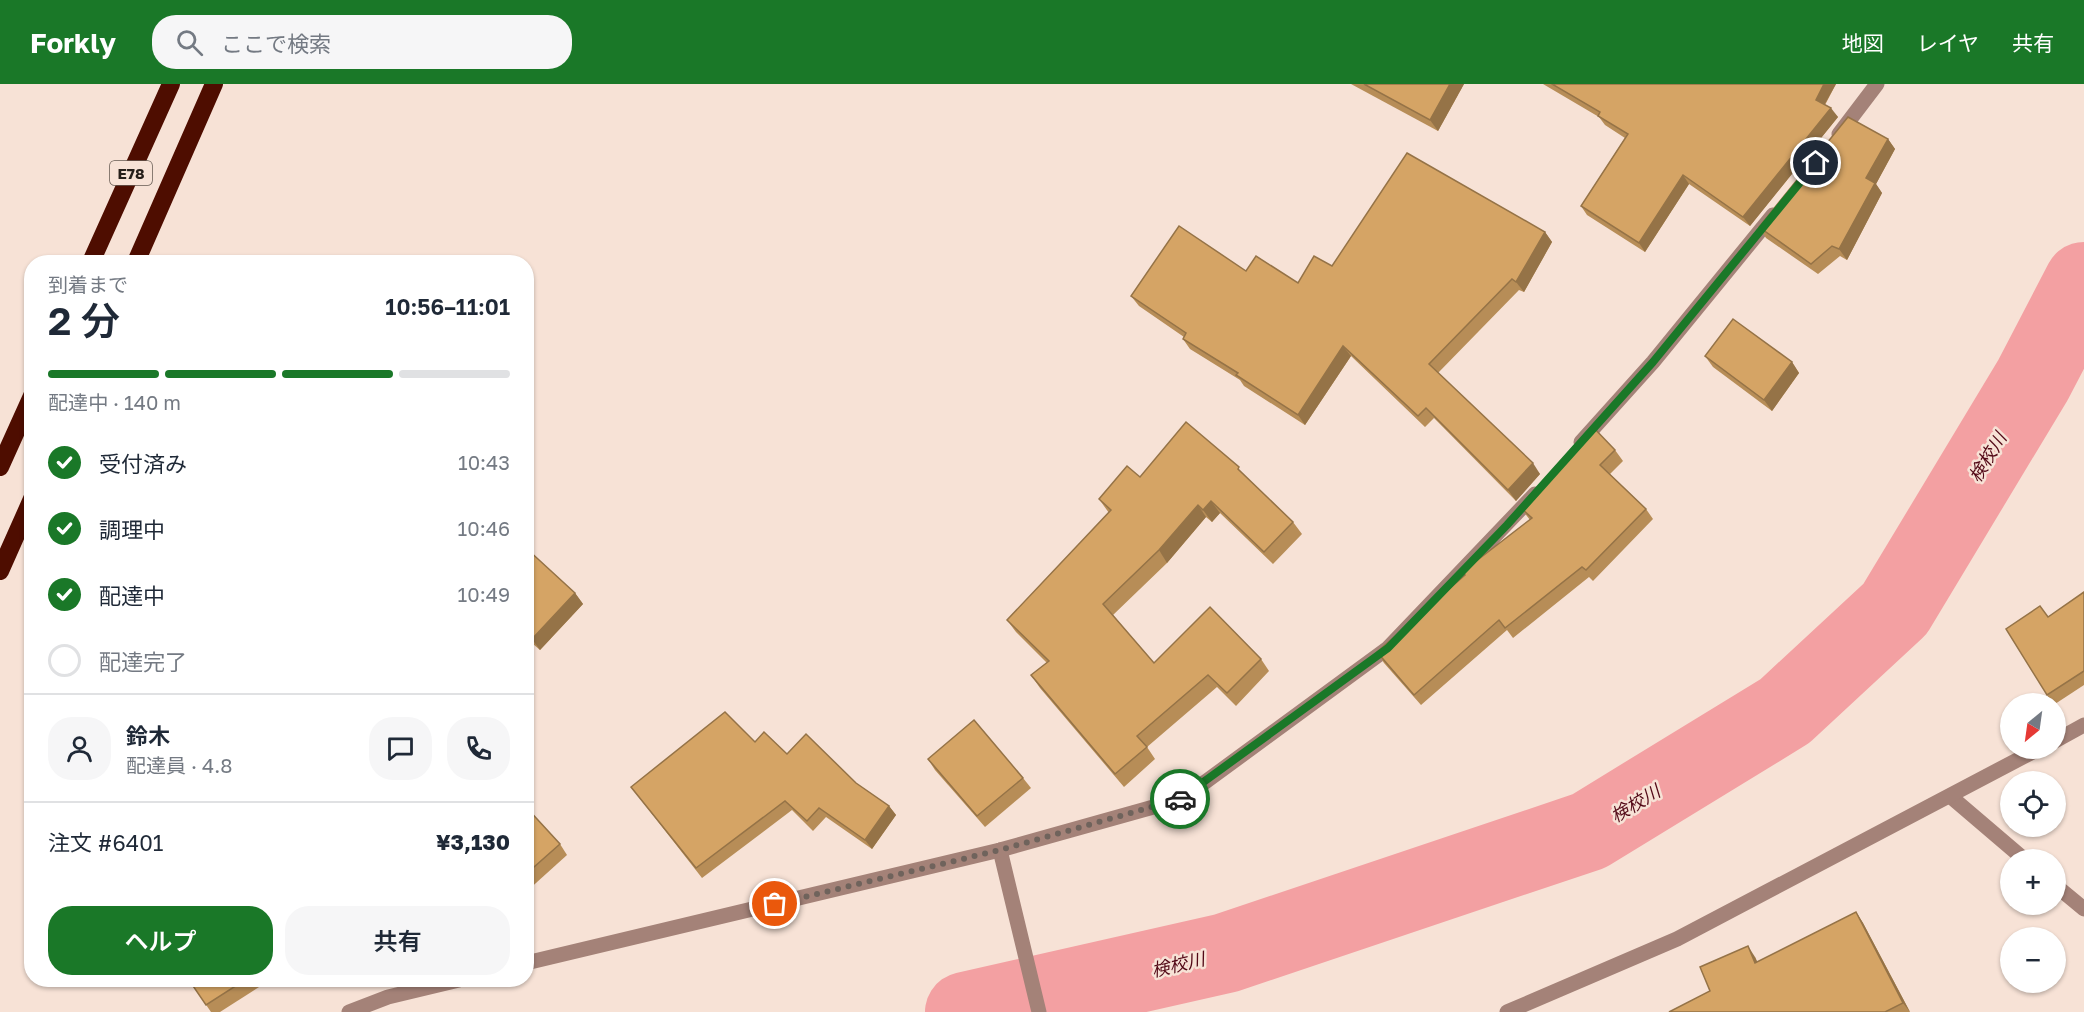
<!DOCTYPE html>
<html lang="ja">
<head>
<meta charset="utf-8">
<style>
  body { margin:0; font-family:"Golos Text","Noto Sans JP",sans-serif; background:#f6f6f7; color:#1f2937; height:100vh; display:flex; flex-direction:column; font-size:22px; white-space:nowrap }
  * { box-sizing:border-box; margin:0 }
  p { font-size:20px; color:#747a83 }
  .icon { flex:none; width:33px; height:33px; fill:none; stroke:currentColor; stroke-width:2; stroke-linecap:round; stroke-linejoin:round }
  .map { position:relative; flex:1; overflow:hidden }
  .sheet { position:absolute; left:24px; top:171px; width:510px; height:732px; display:flex; flex-direction:column; background:#fff; border-radius:24px; box-shadow:0 2px 4px #0004 }
  .sheet>* { flex:none }
  .needle { width:39px; rotate:209deg }
  .controls { position:absolute; left:2000px; top:609px; display:grid; gap:12px }
  .controls a { display:grid; place-items:center; width:66px; height:66px; border-radius:50%; background:#fff; box-shadow:0 2px 4px #0004; font-size:30px }
  .pin { position:absolute; display:grid; place-items:center; width:51px; height:51px; color:#fff; margin:-26px; border:3px solid #fff; border-radius:50%; box-shadow:0 2px 6px #0007 }
  .courier { position:absolute; display:grid; place-items:center; width:60px; height:60px; margin:-30px; border:4px solid #1a7828; border-radius:50%; background:#fff; color:#222; box-shadow:0 2px 8px #0007 }
  .headline em { font-style:normal; font-weight:600 }
  .headline div { display:flex; flex-direction:column-reverse }
  .headline { display:flex; align-items:center; justify-content:space-between; height:102px; padding:0 24px }
  h1 { font-size:39px; font-weight:600; line-height:45px }
  .bar { display:grid; grid-template-columns:repeat(4,1fr); gap:9px 6px; align-content:center; height:72px; padding:0 24px }
  .bar i { height:8px; border-radius:4px; background:#e0e1e3 }
  .bar .active { background:#1a7828 }
  .bar p { grid-column:span 4 }
  .line { display:flex; align-items:center; gap:15px; padding:0 24px; border-top:2px solid #e0e1e3 }
  .line div { flex:1 }
  .round { display:grid; place-items:center; flex:none; width:63px; height:63px; border-radius:24px; background:#f6f6f7 }
  ol { padding:0 24px; list-style:none }
  li { display:flex; align-items:center; gap:18px; height:66px }
  li p { margin-inline-start:auto }
  li .icon { padding:6px; border-radius:50%; background:#1a7828; color:#fff; stroke-width:4 }
  li:last-child { color:#747a83 }
  li i { width:33px; height:33px; border:3px solid #e0e1e3; border-radius:50% }
  .button { display:flex; gap:12px; margin-top:auto; padding:12px 24px }
  .button a { flex:1; height:69px; border-radius:24px; background:#1a7828; color:#fff; font-size:24px; font-weight:600; line-height:69px; text-align:center }
  .button a+a { background:#f6f6f7; color:#1f2937 }
  header { display:flex; align-items:center; gap:36px; box-sizing:border-box; height:84px; padding:0 30px; background:#1a7828; color:#fff }
  header strong { font-size:28px }
  nav { display:flex; gap:33px; margin-inline-start:auto; font-size:21px }
  .search { width:420px; height:54px; background:#f6f6f7; display:flex; align-items:center; gap:15px; box-sizing:border-box; padding:0 21px; border-radius:24px; color:#747a83; font-size:22px }
  .map>svg:first-child { display:block }
  .lines { fill:none; stroke-linecap:round; stroke-linejoin:round }
  .river { stroke:#f3a0a2; stroke-width:80 }
  .minor { stroke:#a48278; stroke-width:15 }
  .highway { stroke:#4e0d00; stroke-width:18 }
  .wall { fill:#b78d57 }
  .shaded-wall { fill:#957347 }
  .building { fill:#d5a465; stroke:#957347; stroke-width:1.5 }
  .done { stroke:#6f635c; stroke-width:6; stroke-dasharray:0 10.8 }
  .route { stroke:#1a7828; stroke-width:8 }
  .labels { text-anchor:middle; dominant-baseline:central; stroke-width:5; stroke-linejoin:round; paint-order:stroke }
  .shield { fill:#f7e2d6; stroke:#655a52; stroke-width:1.5 }
  .shield-label { font-size:15px; font-weight:bold; fill:#261f1a }
  .water-label { font-size:18px; font-style:italic; fill:#530917; stroke:#f7e2d6 }
</style>
</head>
<body>
<header>
<strong>Forkly</strong>
<div class="search"><svg class="icon" aria-label="search" viewBox="0 0 24 24"><circle cx="10" cy="10" r="6"/><path d="M15 15l6 6"/></svg>ここで検索</div>
<nav><a>地図</a><a>レイヤ</a><a>共有</a></nav>
</header>
<div class="map">
<svg width="2084" height="928" viewBox="0 0 2084 928">
  <rect width="100%" height="100%" fill="#f7e2d6"/>
  <g class="lines">
    <path class="river" d="M965 928 1226 869 1589 747 1785 627 1895 525 2033 296 2084 198"/>
    <g class="minor">
      <path d="M1839 50 1877 0"/>
      <path d="M1581 358 1653 278 1773 131"/>
      <path d="M2055 657 2084 641"/>
      <path d="M1950 712 2025 776"/>
      <path d="M1000 766 1039 928"/>
      <path d="M2055 801 2084 825"/>
      <path d="M526 879 1000 766 1182 715 1388 564 1535 410"/>
      <path d="M349 928 388 913 459 896"/>
      <path d="M1507 928 1677 855 2040 664"/>
    </g>
    <g class="highway">
      <path d="M91 178 171 0"/>
      <path d="M136 178 214 0"/>
      <path d="M0 383 32 312"/>
      <path d="M0 487 32 415"/>
    </g>
  </g>
  <g class="wall">
    <path d="M1351 0H1464L1438 47Z"/>
    <path d="M1543 0H1836L1825 21 1838 33 1750 142 1689 100 1645 168 1587 131 1581 122 1625 54 1605 41 1599 33Z"/>
    <path d="M1888 55 1895 65 1876 100 1882 109 1847 176 1840 172 1818 190 1766 154 1759 143Z"/>
    <path d="M1545 148 1552 158 1524 208 1519 206 1438 289 1540 390 1516 417 1434 334 1425 343 1351 272 1305 341 1244 302 1240 296 1190 265 1183 255 1184 253 1139 222 1131 212 1246 187 1298 199 1332 182Z"/>
    <path d="M1705 272 1792 278 1799 289 1772 327 1713 283Z"/>
    <path d="M1615 366 1623 377 1610 390 1646 425 1653 435 1593 497 1589 493 1513 554 1507 546 1421 621 1384 579 1377 568 1530 436 1520 423Z"/>
    <path d="M1246 393 1293 438 1302 450 1273 480 1220 429 1212 438 1206 433 1167 479 1113 531 1154 579 1261 575 1269 587 1236 622 1217 603 1147 663 1155 675 1124 703 1040 604 1031 591 1047 579 1016 548 1007 536 1109 429 1099 415Z"/>
    <path d="M526 464 575 509 583 520 540 566 526 554Z"/>
    <path d="M2084 508V601L2055 620H2053L2047 611 2048 533Z"/>
    <path d="M787 670 856 699 889 722 896 731 872 765 826 733 813 747 792 726 702 794 631 703Z"/>
    <path d="M928 675 1023 694 1031 704 985 743 935 686Z"/>
    <path d="M526 723 560 760 567 771 526 808Z"/>
    <path d="M1856 828 1863 839 1910 928H1669L1710 907 1755 873 1757 878Z"/>
    <path d="M189 896H270L220 928H211Z"/>
  </g>
  <g class="shaded-wall">
    <path d="M1450 0H1464L1438 47 1430 36Z"/>
    <path d="M1824 0H1836L1822 25 1816 16Z"/>
    <path d="M1831 24 1838 33 1750 142 1743 133Z"/>
    <path d="M1888 55 1895 65 1876 100 1882 109 1847 176 1839 165 1866 94Z"/>
    <path d="M1683 91 1689 100 1645 168 1639 159Z"/>
    <path d="M1545 148 1552 158 1524 208 1516 198Z"/>
    <path d="M1343 262 1351 272 1305 341 1298 331Z"/>
    <path d="M1792 278 1799 289 1772 327 1764 316Z"/>
    <path d="M1533 379 1540 390 1516 417 1508 406Z"/>
    <path d="M1211 417 1220 429 1212 438 1203 426Z"/>
    <path d="M1198 421 1206 433 1167 479 1159 466Z"/>
    <path d="M575 509 583 520 540 566 532 555Z"/>
    <path d="M889 722 896 731 872 765 865 756Z"/>
    <path d="M1856 828 1863 839 1910 928 1903 919Z"/>
    <path d="M1748 862 1755 873 1763 890 1755 879Z"/>
  </g>
  <g class="building">
    <path d="M1364 0H1450L1430 36Z"/>
    <path d="M1552 0H1824L1816 16 1831 24 1743 133 1683 91 1639 159 1581 122 1628 50 1598 32 1600 28Z"/>
    <path d="M1848 33 1888 55 1866 94 1875 99 1839 165 1832 162 1811 180 1759 143Z"/>
    <path d="M1407 69 1545 148 1516 198 1512 195 1429 280 1533 379 1508 406 1426 324 1418 332 1343 262 1298 331 1236 291 1238 289 1183 255 1186 249 1131 212 1179 142 1246 187 1256 172 1298 199 1314 172 1332 182Z"/>
    <path d="M1733 235 1792 278 1764 316 1705 272Z"/>
    <path d="M1186 338 1239 383 1238 385 1293 438 1264 468 1211 417 1203 426 1198 421 1159 466 1103 520 1154 579 1210 523 1261 575 1227 609 1208 591 1137 652 1147 663 1115 690 1031 591 1049 577 1007 536 1111 426 1099 415 1127 382 1140 393Z"/>
    <path d="M1592 342 1615 366 1600 381 1646 425 1586 486 1582 483 1505 544 1499 536 1414 611 1377 568 1465 491 1462 488 1532 434 1520 423Z"/>
    <path d="M526 464 575 509 532 555 526 550Z"/>
    <path d="M2084 508V587L2047 611 2006 545 2040 522 2048 533Z"/>
    <path d="M725 628 755 658 764 648 787 670 806 650 856 699 889 722 865 756 819 724 807 737 785 717 696 784 631 703Z"/>
    <path d="M974 636 1023 694 977 732 928 675Z"/>
    <path d="M526 723 560 760 526 790Z"/>
    <path d="M1856 828 1903 919 1885 928H1669L1710 907 1700 883 1748 862 1755 879Z"/>
    <path d="M189 896H245L206 921Z"/>
  </g>
  <g class="lines">
    <path class="done" d="M775 820 1000 766 1180 715"/>
    <path class="route" d="M1180 715 1388 564 1507 441 1653 278 1816 79"/>
  </g>
  <g class="labels">
    <rect class="shield" x="110" y="77" width="42" height="24" rx="4.5"/>
    <g class="shield-label">
      <text x="131" y="89">E78</text>
    </g>
    <g class="water-label">
      <text transform="translate(1987 373) rotate(-59)">検校川</text>
      <text transform="translate(1635 719) rotate(-31)">検校川</text>
      <text transform="translate(1178 880) rotate(-13)">検校川</text>
    </g>
  </g>
</svg>
<div class="controls">
<a><svg class="needle" viewBox="-14 -14 28 28"><path d="M0-13l5 13h-10z" fill="#e53935"/><path d="M0 13l5-13h-10z" fill="#747a83"/></svg></a>
<a><svg class="icon" aria-label="locate" viewBox="0 0 24 24"><circle cx="12" cy="12" r="6"/><path d="M12 2v4M12 18v4M2 12h4M18 12h4"/></svg></a>
<a>+</a>
<a>−</a>
</div>
<div class="pin" style="left:775px;top:820px;background:#ea580c"><svg class="icon" aria-label="bag" viewBox="0 0 24 24"><path d="M5 8h14l-1 12H6zM9 8a3 3 0 0 1 6 0"/></svg></div>
<div class="pin" style="left:1816px;top:79px;background:#1f2937"><svg class="icon" aria-label="home" viewBox="0 0 24 24"><path d="M3 11l9-7 9 7M6 9v11h12V9"/></svg></div>
<div class="courier" style="left:1180px;top:715px"><svg class="icon" aria-label="car" viewBox="0 0 24 24"><path d="M5 17H2v-5l4-1 3-4h7l3 4 3 1v5h-3M9 17h6M6 11h13"/><circle cx="7" cy="17" r="2"/><circle cx="17" cy="17" r="2"/></svg></div>
<section class="sheet">
<div class="headline"><div><h1>2 分</h1><p>到着まで</p></div><em>10:56–11:01</em></div>
<div class="bar"><i class="active"></i><i class="active"></i><i class="active"></i><i></i><p>配達中 · 140 m</p></div>
<ol>
<li><svg class="icon" aria-label="check" viewBox="0 0 24 24"><path d="M5 12l5 5 9-10"/></svg>受付済み<p>10:43</p></li>
<li><svg class="icon" aria-label="check" viewBox="0 0 24 24"><path d="M5 12l5 5 9-10"/></svg>調理中<p>10:46</p></li>
<li><svg class="icon" aria-label="check" viewBox="0 0 24 24"><path d="M5 12l5 5 9-10"/></svg>配達中<p>10:49</p></li>
<li><i></i>配達完了</li>
</ol>
<div class="line" style="height:108px"><a class="round"><svg class="icon" aria-label="person" viewBox="0 0 24 24"><circle cx="12" cy="8" r="4"/><path d="M4 21q1-7 8-7t8 7"/></svg></a><div><b>鈴木</b><p>配達員 · 4.8</p></div><a class="round"><svg class="icon" aria-label="chat" viewBox="0 0 24 24"><path d="M4 5h16v11H9l-5 4z"/></svg></a><a class="round"><svg class="icon" aria-label="phone" viewBox="0 0 24 24"><path d="M5 4h4l2 5-3 2q2 4 5 5l2-3 5 2v4C11 20 4 13 5 4z"/></svg></a></div>
<div class="line" style="height:78px"><div>注文 #6401</div><b>¥3,130</b></div>
<div class="button"><a>ヘルプ</a><a>共有</a></div>
</section>
</div>
</body>
</html>
